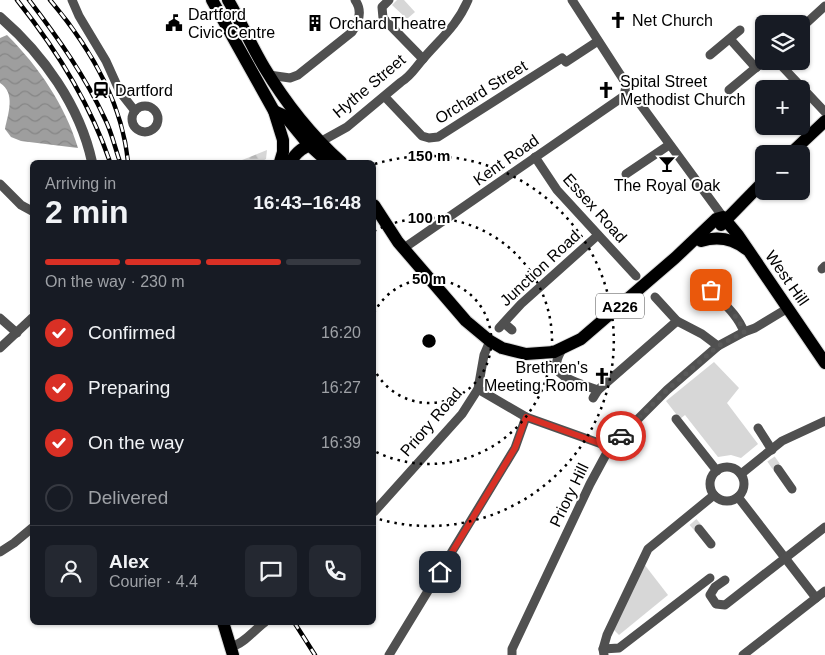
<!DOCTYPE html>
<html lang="en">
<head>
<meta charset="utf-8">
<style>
  body { margin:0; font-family:Arial,sans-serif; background:#242831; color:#f1f3f6; height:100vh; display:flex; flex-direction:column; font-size:19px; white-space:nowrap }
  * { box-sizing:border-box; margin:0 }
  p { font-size:16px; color:#9ea1a6 }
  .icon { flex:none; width:28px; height:28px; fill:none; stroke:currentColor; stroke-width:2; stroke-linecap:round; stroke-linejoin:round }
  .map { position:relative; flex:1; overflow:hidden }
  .panel { position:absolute; left:30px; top:160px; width:346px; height:465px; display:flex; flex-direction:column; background:#171b24; border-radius:8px; box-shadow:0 1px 4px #0004 }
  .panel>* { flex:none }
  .tools { position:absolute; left:755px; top:15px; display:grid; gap:10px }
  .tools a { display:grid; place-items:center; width:55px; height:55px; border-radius:8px; background:#171b24; box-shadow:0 1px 4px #0004; font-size:25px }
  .pin { position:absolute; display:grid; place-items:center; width:42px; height:42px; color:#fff; margin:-21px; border-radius:10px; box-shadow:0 2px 8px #0006 }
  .courier { position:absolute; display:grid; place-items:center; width:50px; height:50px; margin:-25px; border:4px solid #d93025; border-radius:50%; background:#fff; color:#222; box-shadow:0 1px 6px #0007 }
  .headline em { font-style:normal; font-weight:700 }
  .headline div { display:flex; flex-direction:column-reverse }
  .headline { display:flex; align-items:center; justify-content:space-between; height:85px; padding:0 15px }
  h1 { font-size:32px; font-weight:700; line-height:38px }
  .bar { display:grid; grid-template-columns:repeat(4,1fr); gap:8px 5px; align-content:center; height:60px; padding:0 15px }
  .bar i { height:6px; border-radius:4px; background:#363941 }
  .bar .current { background:#d93025 }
  .bar p { grid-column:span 4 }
  .line { display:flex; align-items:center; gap:12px; padding:0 15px; border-top:1px solid #363941 }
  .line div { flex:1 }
  .round { display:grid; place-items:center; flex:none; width:52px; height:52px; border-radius:8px; background:#242831 }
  ol { padding:0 15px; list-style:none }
  li { display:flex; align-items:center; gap:15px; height:55px }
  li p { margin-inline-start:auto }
  li .icon { padding:5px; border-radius:50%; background:#d93025; color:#fff; stroke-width:4 }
  li:last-child { color:#9ea1a6 }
  li i { width:28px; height:28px; border:2px solid #363941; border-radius:50% }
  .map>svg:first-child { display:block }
  .green { fill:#d7d7d7 }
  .forest { fill:url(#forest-firs) }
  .water { fill:url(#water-waves) }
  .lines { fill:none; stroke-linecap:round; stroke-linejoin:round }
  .minor-tunnel { stroke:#d9d9d9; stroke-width:9; stroke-dasharray:9 4.5; stroke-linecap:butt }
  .primary-casing { stroke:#dbdbdb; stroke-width:14 }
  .minor { stroke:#505050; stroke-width:9 }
  .tertiary { stroke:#505050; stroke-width:10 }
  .primary { stroke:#000; stroke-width:12 }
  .rail-casing { stroke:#000; stroke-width:4.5 }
  .rail { stroke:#fff; stroke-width:2.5; stroke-dasharray:8; stroke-linecap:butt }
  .done { stroke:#595959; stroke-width:5; stroke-dasharray:0 9 }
  .route { stroke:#d93025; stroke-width:6 }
  .ring { fill:none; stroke:#000; stroke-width:2.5; stroke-dasharray:2.5 5 }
  .labels { text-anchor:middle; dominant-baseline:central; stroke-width:4; stroke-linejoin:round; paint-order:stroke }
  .shield { fill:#fff; stroke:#4c4c4c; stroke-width:1 }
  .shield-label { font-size:15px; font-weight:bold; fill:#000 }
  .poi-label { font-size:16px; fill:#000; stroke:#fff; text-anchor:start }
  .street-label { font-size:16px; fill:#000; stroke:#fff }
  .centre { fill:#000; stroke:#fff; stroke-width:2.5 }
  .ring-label { font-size:15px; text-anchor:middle; font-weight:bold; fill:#000; stroke:#fff; stroke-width:4; stroke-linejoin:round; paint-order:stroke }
</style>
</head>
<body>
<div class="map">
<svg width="825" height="655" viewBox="0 0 825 655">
  <defs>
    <pattern id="forest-firs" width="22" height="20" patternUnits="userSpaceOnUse" patternTransform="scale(1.25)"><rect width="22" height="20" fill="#d7d7d7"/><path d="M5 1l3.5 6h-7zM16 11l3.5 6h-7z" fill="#b7b7b7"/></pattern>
    <pattern id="water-waves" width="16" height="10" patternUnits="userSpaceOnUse" patternTransform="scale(1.25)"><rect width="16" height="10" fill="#9e9e9e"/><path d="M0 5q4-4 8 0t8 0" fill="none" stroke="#868686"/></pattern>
  </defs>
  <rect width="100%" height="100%" fill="#fff"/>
  <g class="green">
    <path d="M397 0H404L415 12 407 19 392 5Z"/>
    <path d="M714 362 739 388 727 403 758 444 741 458 731 455 718 457 685 415 680 419 666 401Z"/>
    <path d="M644 564 668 595 619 635 612 628Z"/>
  </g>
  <path class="forest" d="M267 150 266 159 261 162H237Z"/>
  <path class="water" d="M7 35C39 67 65 105 78 148L21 141 11 137 5 129C8 114 16 93 0 83V38Z"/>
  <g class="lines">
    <g class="minor-tunnel">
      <path d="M771 459 778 469"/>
      <path d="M693 522 699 529"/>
    </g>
    <g class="primary-casing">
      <g id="primary">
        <path d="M212 0 274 111 283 140V152L280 162"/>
        <path d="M228 0C241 22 251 45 264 67 285 102 311 135 341 162"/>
        <path d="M274 111 285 116 308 144 328 162"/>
        <path d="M790 154 825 121"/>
        <path d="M291 162C295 153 305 145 316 143"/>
        <path d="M374 205 398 242 466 321 490 341 502 348 526 354 554 352 581 339 675 258 716 219 723 217 738 235 825 363"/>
        <path d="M721 225 764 181"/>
        <path d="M701 241C717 236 732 238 746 249"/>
        <path d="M223 622 233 655"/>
      </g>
    </g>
    <g class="minor">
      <path d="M72 0 79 16 106 61 120 92 135 111"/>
      <path d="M389 0 382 7 383 18 423 59"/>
      <path d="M572 0 625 82 626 86 624 96"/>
      <path d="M801 28 825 6"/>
      <path d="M730 39 756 68"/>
      <path d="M710 55 740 30"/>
      <path d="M777 61 825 112"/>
      <path d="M269 75 290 78 298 75 352 32C359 22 363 11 355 0"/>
      <path d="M729 90 764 61"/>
      <path d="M624 96 638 101 723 217"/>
      <path d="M385 97 422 136 429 138 438 137 562 58 566 62 598 41"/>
      <circle cx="145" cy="119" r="13"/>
      <path d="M320 142 347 127 401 82C411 76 415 68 423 59 440 39 457 26 468 0"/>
      <path d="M535 157 557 190 636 276"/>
      <path d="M626 174 669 145"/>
      <path d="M0 184 21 205 32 211"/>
      <path d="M404 248 624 96"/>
      <path d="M822 269 825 266"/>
      <path d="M711 290C723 303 738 315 744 332"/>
      <path d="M655 297 677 321 702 334 718 346"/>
      <path d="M0 318 17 333"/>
      <path d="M504 323 512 330"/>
      <path d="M499 328 521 304 598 235"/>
      <path d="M0 348 32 318"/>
      <path d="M562 349C559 355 555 361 557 368 559 379 588 386 598 390"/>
      <path d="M478 389 526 417 610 447"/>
      <path d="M593 398 598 390 677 321"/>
      <path d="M676 419 717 471"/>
      <path d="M758 428 772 450"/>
      <circle cx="727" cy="484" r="17"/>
      <path d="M778 469 792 489"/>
      <path d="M741 474 782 441 825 421"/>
      <path d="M738 497 816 598"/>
      <path d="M374 512 462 414 478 389 484 355 490 341"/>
      <path d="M699 529 711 544"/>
      <path d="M0 552 14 543 32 528"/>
      <path d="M725 580 715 587 710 595 716 604 725 605 825 527"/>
      <path d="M231 647C244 644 254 630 265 622"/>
      <path d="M603 649 619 648 710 578"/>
      <path d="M389 655 515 448 526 417"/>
      <path d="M512 655V649L590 484 610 447 667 390 718 346 744 332 755 328 788 308"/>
      <path d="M604 655 603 649 607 635 648 549 714 495"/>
      <path d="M743 655 825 591"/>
    </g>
    <path class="tertiary" d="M0 17C43 54 80 106 92 162"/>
    <use href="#primary" class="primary"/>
    <g class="rail-casing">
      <g id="rail">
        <path d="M17 0C56 49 90 103 110 162"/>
        <path d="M29 0C58 38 85 76 105 119 112 133 115 148 120 162"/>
        <path d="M50 0C89 46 122 101 128 162"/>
        <path d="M294 622 315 655"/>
      </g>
    </g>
    <use href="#rail" class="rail"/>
  </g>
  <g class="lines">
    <path class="done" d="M621 436 667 390 718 346 744 332C738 315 723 303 711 290"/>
    <path class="route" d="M440 572 515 448 526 417 610 447 621 436"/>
  </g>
  <g class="ring">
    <path d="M374 313A62 62 0 1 1 374 369"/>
    <path d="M374 231A123 123 0 1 1 374 451"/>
    <path d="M375 164A185 185 0 1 1 375 518"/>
  </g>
  <defs>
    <g id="church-bare" transform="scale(1.35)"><path d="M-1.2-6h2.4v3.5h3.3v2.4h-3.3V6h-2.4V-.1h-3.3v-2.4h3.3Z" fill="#000" stroke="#fff" stroke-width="2.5" paint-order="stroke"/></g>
    <g id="civic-bare" transform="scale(1.35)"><path d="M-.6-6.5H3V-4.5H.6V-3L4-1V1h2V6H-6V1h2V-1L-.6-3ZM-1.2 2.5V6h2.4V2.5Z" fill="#000" stroke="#fff" stroke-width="2.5" paint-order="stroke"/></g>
    <g id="building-bare" transform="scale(1.35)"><path d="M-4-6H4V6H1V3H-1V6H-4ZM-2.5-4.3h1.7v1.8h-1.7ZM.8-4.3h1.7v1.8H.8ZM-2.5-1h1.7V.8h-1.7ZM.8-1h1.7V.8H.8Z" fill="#000" stroke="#fff" stroke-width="2.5" paint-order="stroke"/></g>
    <g id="station-bare" transform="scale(1.35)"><path d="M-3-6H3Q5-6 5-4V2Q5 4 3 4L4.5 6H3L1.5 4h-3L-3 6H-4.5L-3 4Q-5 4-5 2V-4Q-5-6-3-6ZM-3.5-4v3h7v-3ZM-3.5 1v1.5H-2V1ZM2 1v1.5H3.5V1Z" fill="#000" stroke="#fff" stroke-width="2.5" paint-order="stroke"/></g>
    <g id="bar-bare" transform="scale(1.35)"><path d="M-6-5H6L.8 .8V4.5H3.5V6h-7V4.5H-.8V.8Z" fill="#000" stroke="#fff" stroke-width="2.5" paint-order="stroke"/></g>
  </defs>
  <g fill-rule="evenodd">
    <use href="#church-bare" x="618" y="20"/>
    <use href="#civic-bare" x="174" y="23"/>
    <use href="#building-bare" x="315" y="23"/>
    <use href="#station-bare" x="101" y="90"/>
    <use href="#church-bare" x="606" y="90"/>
    <use href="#bar-bare" x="667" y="164"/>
    <use href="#church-bare" x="602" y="376"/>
  </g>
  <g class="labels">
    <rect class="shield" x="596" y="293.5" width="48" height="25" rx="4"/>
    <g class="shield-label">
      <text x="620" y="306">A226</text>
    </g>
    <g class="poi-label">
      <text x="188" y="14">Dartford<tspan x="188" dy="18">Civic Centre</tspan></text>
      <text x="632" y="20">Net Church</text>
      <text x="329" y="23">Orchard Theatre</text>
      <text x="620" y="81">Spital Street<tspan x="620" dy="18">Methodist Church</tspan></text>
      <text x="115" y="90">Dartford</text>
      <text x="667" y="185" text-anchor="middle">The Royal Oak</text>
      <text x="588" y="367" text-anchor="end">Brethren's<tspan x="588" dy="18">Meeting Room</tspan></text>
    </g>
    <g class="street-label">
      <text transform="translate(369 86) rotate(-40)">Hythe Street</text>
      <text transform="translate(481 92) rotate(-32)">Orchard Street</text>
      <text transform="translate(506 160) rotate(-35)">Kent Road</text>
      <text transform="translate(595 208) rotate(48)">Essex Road</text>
      <text transform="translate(540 268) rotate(-43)">Junction Road</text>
      <text transform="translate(787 278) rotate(55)">West Hill</text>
      <text transform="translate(431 422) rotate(-49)">Priory Road</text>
      <text transform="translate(569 495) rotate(-64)">Priory Hill</text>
    </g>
  </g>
  <circle cx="429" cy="341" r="8" class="centre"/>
  <g class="ring-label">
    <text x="429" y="161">150 m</text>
    <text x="429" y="223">100 m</text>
    <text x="429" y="284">50 m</text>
  </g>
</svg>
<div class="tools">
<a><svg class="icon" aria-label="layers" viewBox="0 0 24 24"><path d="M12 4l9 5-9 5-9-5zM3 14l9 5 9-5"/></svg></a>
<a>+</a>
<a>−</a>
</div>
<div class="pin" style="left:711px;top:290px;background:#ea580c"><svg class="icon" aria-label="bag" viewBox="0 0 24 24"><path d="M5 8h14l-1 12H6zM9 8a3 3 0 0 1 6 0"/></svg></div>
<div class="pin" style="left:440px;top:572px;background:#1f2937"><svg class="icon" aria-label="home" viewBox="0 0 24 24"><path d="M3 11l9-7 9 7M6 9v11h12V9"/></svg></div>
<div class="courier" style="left:621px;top:436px"><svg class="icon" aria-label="car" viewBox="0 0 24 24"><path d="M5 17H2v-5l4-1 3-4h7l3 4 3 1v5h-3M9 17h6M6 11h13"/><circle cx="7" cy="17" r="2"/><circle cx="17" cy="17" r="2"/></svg></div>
<section class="panel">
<div class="headline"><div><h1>2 min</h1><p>Arriving in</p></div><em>16:43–16:48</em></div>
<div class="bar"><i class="current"></i><i class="current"></i><i class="current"></i><i></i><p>On the way · 230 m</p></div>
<ol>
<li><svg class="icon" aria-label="check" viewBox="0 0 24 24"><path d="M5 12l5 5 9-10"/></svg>Confirmed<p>16:20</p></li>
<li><svg class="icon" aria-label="check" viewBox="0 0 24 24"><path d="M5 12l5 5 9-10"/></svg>Preparing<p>16:27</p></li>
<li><svg class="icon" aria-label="check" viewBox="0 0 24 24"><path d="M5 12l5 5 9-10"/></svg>On the way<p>16:39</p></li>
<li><i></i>Delivered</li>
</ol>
<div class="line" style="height:90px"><a class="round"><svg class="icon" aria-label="person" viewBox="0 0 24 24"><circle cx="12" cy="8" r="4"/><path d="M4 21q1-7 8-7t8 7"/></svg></a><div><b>Alex</b><p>Courier · 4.4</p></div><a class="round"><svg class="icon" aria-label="chat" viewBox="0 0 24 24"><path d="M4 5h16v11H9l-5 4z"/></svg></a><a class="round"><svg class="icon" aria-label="phone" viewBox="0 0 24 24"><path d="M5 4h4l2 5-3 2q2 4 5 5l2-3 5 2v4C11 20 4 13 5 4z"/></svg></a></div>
</section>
</div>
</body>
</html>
